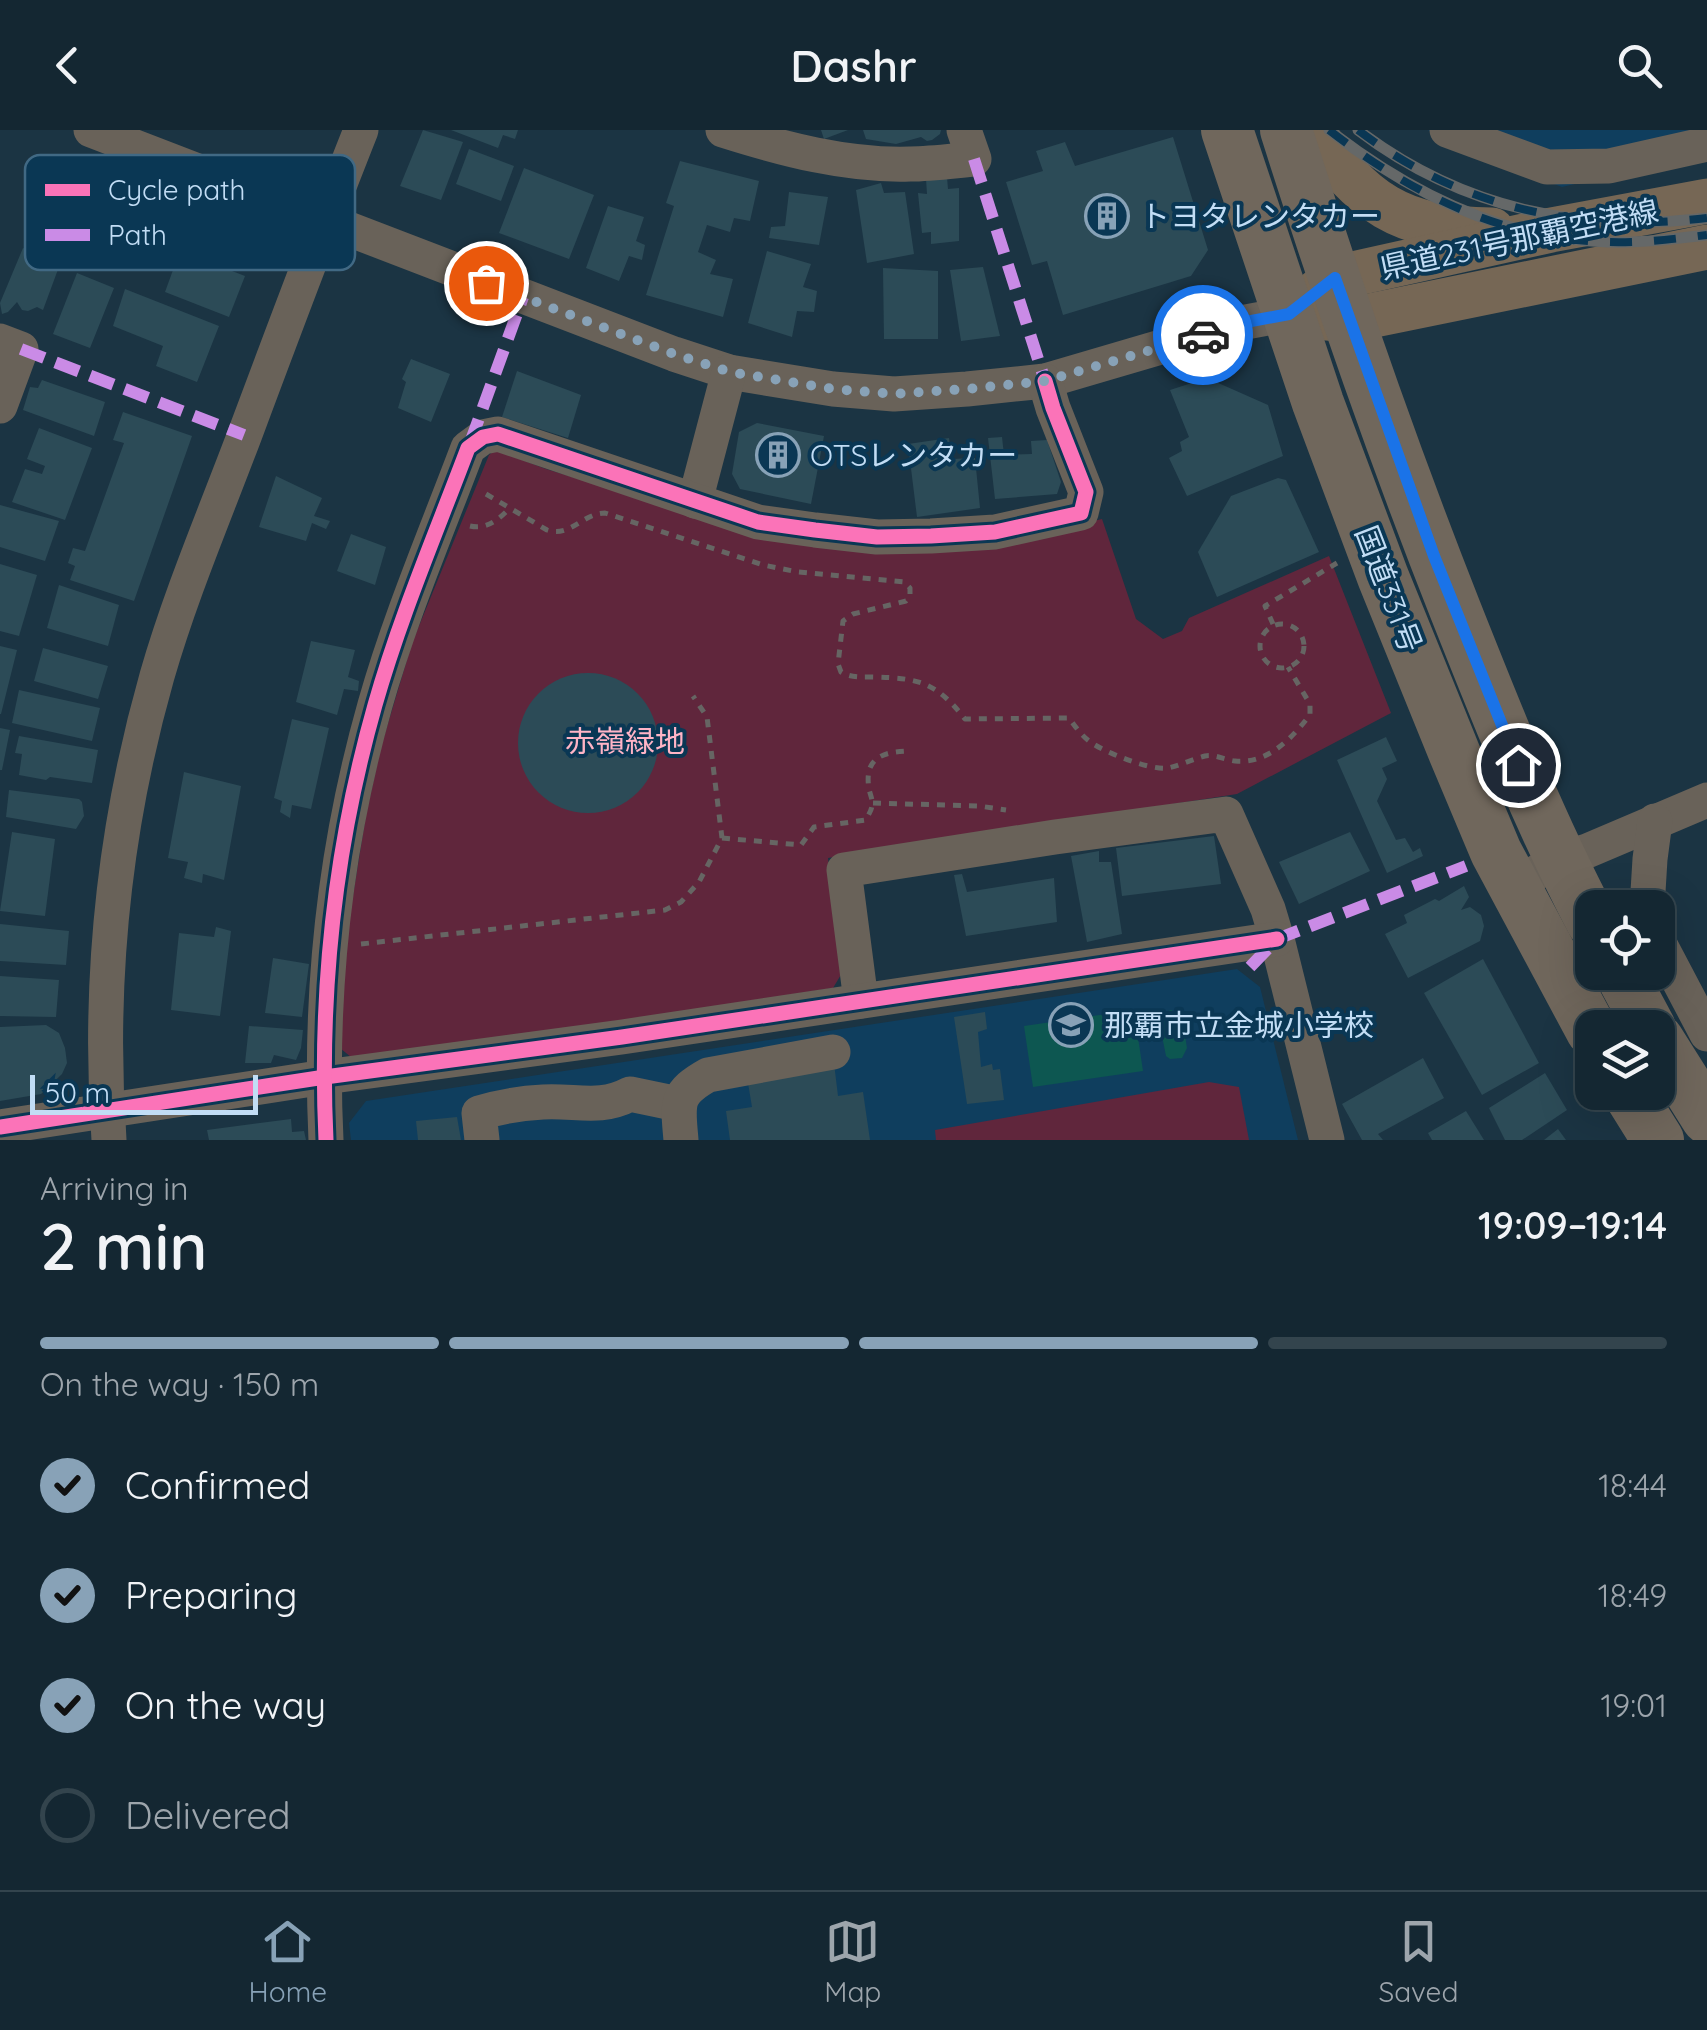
<!DOCTYPE html>
<html lang="en">
<head>
<meta charset="utf-8">
<style>
  body { margin:0; font-family:Quicksand,"Noto Sans JP",sans-serif; background:#1d2f3a; color:#f1f3f6; height:100vh; display:flex; flex-direction:column; font-size:38px; white-space:nowrap }
  * { box-sizing:border-box; margin:0 }
  p { font-size:32px; color:#9da5ac }
  .icon { flex:none; width:55px; height:55px; fill:none; stroke:currentColor; stroke-width:2; stroke-linecap:round; stroke-linejoin:round }
  .map { position:relative; height:1010px; overflow:hidden }
  .sheet { display:flex; flex-direction:column; background:#142732; flex:1 }
  .sheet>* { flex:none }
  .fabs { position:absolute; left:1575px; top:760px; display:grid; gap:20px }
  .fabs a { display:grid; place-items:center; width:100px; height:100px; border-radius:20px; background:#142732; box-shadow:0 10px 40px #0002,0 0 0 2px #33444d; font-size:50px }
  .scale { position:absolute; left:30px; bottom:25px; width:228px; box-sizing:border-box; padding-left:10px; border:5px solid #c2ddf5; border-top:0; font-size:28px; line-height:35px; white-space:nowrap; color:#c2ddf5; -webkit-text-stroke:8px #0a3754; paint-order:stroke }
  .pin { position:absolute; display:grid; place-items:center; width:85px; height:85px; color:#fff; margin:-42px; border:5px solid #fff; border-radius:50%; box-shadow:0 2px 10px #0007 }
  .courier { position:absolute; display:grid; place-items:center; width:100px; height:100px; margin:-50px; border:8px solid #1a73e8; border-radius:50%; background:#fff; color:#222; box-shadow:0 2px 12px #0007 }
  .summary em { font-style:normal; font-weight:600 }
  .summary div { display:flex; flex-direction:column-reverse }
  .summary { display:flex; align-items:center; justify-content:space-between; height:170px; padding:0 40px }
  h1 { font-size:65px; font-weight:600; line-height:75px }
  .bar { display:grid; grid-template-columns:repeat(4,1fr); gap:15px 10px; align-content:center; height:120px; padding:0 40px }
  .bar i { height:12px; border-radius:8px; background:#33444d }
  .bar .current { background:#88a2b7 }
  .bar p { grid-column:span 4 }
  ol { padding:0 40px; list-style:none }
  li { display:flex; align-items:center; gap:30px; height:110px }
  li p { margin-inline-start:auto }
  li .icon { padding:10px; border-radius:50%; background:#88a2b7; color:#111; stroke-width:4 }
  li:last-child { color:#9da5ac }
  li i { width:55px; height:55px; border:5px solid #33444d; border-radius:50% }
  header { display:flex; justify-content:space-between; align-items:center; height:130px; padding:0 40px; background:#142732; font-size:45px; font-weight:600 }
  .tab-bar { display:flex; justify-content:space-around; align-items:center; height:140px; border-top:2px solid #33444d; background:#142732; font-size:28px; color:#9da5ac }
  .tab-bar a { display:grid; justify-items:center; gap:5px }
  .tab-bar .current { color:#88a2b7 }
  .map>svg:first-child { display:block }
  .built { fill:#0f3e5e }
  .green { fill:#60263c }
  .water { fill:#0d5751 }
  .building { fill:#2c4b57 }
  .lines { fill:none; stroke-linecap:round; stroke-linejoin:round }
  .path { stroke:#666563; stroke-width:5; stroke-dasharray:8 8; stroke-linecap:butt }
  .minor { stroke:#696259; stroke-width:35 }
  .major { stroke:#766755; stroke-width:45 }
  .highway { stroke:#70675c; stroke-width:52 }
  .rail-casing { stroke:#656868; stroke-width:11 }
  .rail { stroke:#0a3754; stroke-width:8; stroke-dasharray:22; stroke-linecap:butt }
  .quiet { stroke:#ca8be6; stroke-width:12; stroke-dasharray:25 12; stroke-linecap:butt }
  .cycleway-casing { stroke:#0a3754; stroke-width:21 }
  .cycleway { stroke:#fb73b8; stroke-width:15 }
  .done { stroke:#88a2b7; stroke-width:10; stroke-dasharray:0 18 }
  .route { stroke:#1a73e8; stroke-width:12 }
  .labels { text-anchor:middle; dominant-baseline:central; stroke-width:8; stroke-linejoin:round; paint-order:stroke }
  .poi-label { font-size:30px; fill:#c2ddf5; stroke:#0a3754; text-anchor:start }
  .street-label { font-size:30px; fill:#c2ddf5; stroke:#0a3754 }
  .park-label { font-size:30px; fill:#ffb4c6; stroke:#0a3754 }
  .key { fill:#0a3754; stroke:#416984; stroke-width:2.5 }
  .key-label { font-size:28px; fill:#c2ddf5 }
</style>
</head>
<body>
<header><svg class="icon" aria-label="back" viewBox="0 0 24 24"><path d="M15 5l-7 7 7 7"/></svg>Dashr<svg class="icon" aria-label="search" viewBox="0 0 24 24"><circle cx="10" cy="10" r="6"/><path d="M15 15l6 6"/></svg></header>
<div class="map">
<svg width="1707" height="1010" viewBox="0 0 1707 1010">
  <rect width="100%" height="100%" fill="#1b3443"/>
  <g class="built">
    <path d="M1428 0H1707V23L1562 57 1453 17Z"/>
    <path d="M1237 839 1260 857 1298 1010H351L349 993 366 971Z"/>
  </g>
  <g class="green">
    <path d="M495 320 546 339 670 377 975 419 1102 389 1136 489 1163 509 1182 501 1189 488 1329 426 1391 583 1237 664 828 728 842 843 833 858 357 932 340 918 347 803 366 685 381 617 412 513 489 325Z"/>
    <path d="M1209 952 1239 957 1249 1010H936L935 1000Z"/>
  </g>
  <g class="water">
    <path d="M1134 880 1143 941 1033 957 1024 896Z"/>
    <path d="M1171 880 1182 887 1187 918 1182 928 1170 929 1166 926 1159 891 1163 883Z"/>
  </g>
  <g class="building">
    <path d="M423 0 463 12 441 70 400 56Z"/>
    <path d="M451 0H518L515 9 503 5 498 18Z"/>
    <path d="M821 0H848L824 9Z"/>
    <path d="M863 0H941L940 4 932 10 927 11 921 7 896 14 866 9Z"/>
    <path d="M1173 7 1208 120 1191 146 1063 185 1047 131 1032 135 1006 52 1043 41 1036 21 1065 12 1075 36Z"/>
    <path d="M469 19 514 36 501 71 456 54Z"/>
    <path d="M680 31 759 51 750 91 734 88 730 102 707 95 698 122 716 130 710 144 733 149 723 187 646 165 674 76 666 73Z"/>
    <path d="M524 38 594 65 569 129 499 103Z"/>
    <path d="M947 47 948 59 959 58V111L931 114V102L922 103 918 63 927 64 926 49Z"/>
    <path d="M881 53 884 63 905 62 914 124 867 133 856 60Z"/>
    <path d="M789 62 828 67 819 115 769 108 771 97 785 96Z"/>
    <path d="M608 76 644 87 636 111 645 115 642 130 629 126 619 151 586 138Z"/>
    <path d="M23 118 60 134 43 180 37 177 28 181 22 180 17 172 8 182 2 184 0 173Z"/>
    <path d="M180 121 245 146 229 187 165 162Z"/>
    <path d="M767 121 811 134 803 157 817 161 814 182 797 181 792 207 748 193Z"/>
    <path d="M983 137 1000 206 961 211 950 140Z"/>
    <path d="M883 138 938 141V209H884Z"/>
    <path d="M77 143 114 158 90 218 53 204Z"/>
    <path d="M125 159 219 196 197 252 156 236 163 216 113 196Z"/>
    <path d="M411 229 450 244 431 292 398 278 406 252 402 249Z"/>
    <path d="M517 241 581 265 568 308 502 287Z"/>
    <path d="M1207 248 1268 275 1283 326 1187 366 1169 328 1182 321 1180 312 1189 307 1170 260Z"/>
    <path d="M42 250 105 272 94 306 23 280 30 257 38 258Z"/>
    <path d="M123 282 192 306 134 471 70 450 75 436 68 433 73 418 85 421 124 313 113 310Z"/>
    <path d="M757 293 824 306 811 374 740 359 732 344 739 302Z"/>
    <path d="M39 298 92 318 65 390 12 372 25 339 42 344 45 336 27 329Z"/>
    <path d="M1002 307 1004 325 1032 324 1031 311 1047 310 1061 352 1057 364 995 369 988 308Z"/>
    <path d="M949 308 952 329 975 328 980 378 917 387 908 314Z"/>
    <path d="M276 346 322 368 314 386 330 391 326 399 312 393 306 411 259 397Z"/>
    <path d="M1278 348 1286 350 1319 422 1217 467 1198 422 1231 366Z"/>
    <path d="M0 375 59 391 45 431 0 417Z"/>
    <path d="M351 404 386 417 375 455 337 441Z"/>
    <path d="M0 434 37 445 19 506 0 501Z"/>
    <path d="M59 455 119 475 108 516 47 498Z"/>
    <path d="M311 511 355 520 348 547 359 551 358 561 344 559 337 585 296 572Z"/>
    <path d="M0 516 17 520 1 584H0Z"/>
    <path d="M43 518 108 536 98 569 34 551Z"/>
    <circle cx="588" cy="613" r="70"/>
    <path d="M19 560 100 578 92 611 12 593Z"/>
    <path d="M292 589 329 598 311 679 292 675 290 688 280 682 282 671 274 668Z"/>
    <path d="M0 598 10 600 2 640H0Z"/>
    <path d="M19 606 98 620 92 653 50 647 46 650 19 645 22 624 15 623Z"/>
    <path d="M1386 607 1397 631 1382 638 1387 649 1377 671 1396 710 1405 708 1413 722 1420 718 1423 726 1387 743 1337 630Z"/>
    <path d="M184 642 241 656 224 750 203 744 202 753 184 748 188 732 168 728Z"/>
    <path d="M9 660 79 669 82 672 84 686 76 699 6 687Z"/>
    <path d="M12 702 55 709 45 786 0 781Z"/>
    <path d="M1350 702 1370 741 1299 774 1279 732Z"/>
    <path d="M1214 706 1221 754 1122 766 1116 718Z"/>
    <path d="M1099 721V732H1111L1122 804 1087 812 1071 726Z"/>
    <path d="M962 744 967 762 1054 748 1057 792 966 806 954 745Z"/>
    <path d="M1464 756 1469 767 1461 780 1470 777 1481 785 1484 796 1480 811 1408 848 1385 804 1407 793 1404 785 1435 769 1439 771Z"/>
    <path d="M0 794 69 801 66 835 0 831Z"/>
    <path d="M216 797 231 801 220 886 171 880 179 803 214 807Z"/>
    <path d="M273 828 309 834 302 887 265 883Z"/>
    <path d="M1483 829 1539 933 1482 965 1424 863Z"/>
    <path d="M0 846 59 850 56 887 0 886Z"/>
    <path d="M985 882 987 899 978 902 981 937 992 934 993 940 1000 939 1004 970 967 974 954 887Z"/>
    <path d="M46 895 59 903 65 918 67 933 62 944 41 964 0 971V897Z"/>
    <path d="M249 896 303 900 301 918 296 930 274 925 271 933H245Z"/>
    <path d="M1423 928 1444 968 1378 1004 1383 1010H1362L1342 974Z"/>
    <path d="M834 933 838 966 863 962 870 1010H730L726 981 752 977 747 947Z"/>
    <path d="M1545 943 1567 980 1522 1010H1505L1489 978Z"/>
    <path d="M1466 981 1484 1010H1432L1428 1003Z"/>
    <path d="M457 987 461 1010H418L416 991Z"/>
    <path d="M291 989 292 1002 304 1001 306 1010H209L207 1000Z"/>
    <path d="M1558 999 1566 1010H1544Z"/>
  </g>
  <g class="lines">
    <g class="path">
      <path d="M486 364 547 400C570 408 583 383 605 383L763 435 798 442 904 452 910 458V466L906 471 853 484 843 491 838 534 841 542C851 548 861 547 873 547 919 548 936 552 965 589L1069 588C1075 596 1081 605 1089 611 1103 622 1152 641 1168 638 1181 635 1193 629 1205 626 1215 624 1225 630 1235 631 1268 634 1291 609 1310 585V574L1288 537"/>
      <path d="M470 396C487 400 499 389 510 378"/>
      <path d="M1273 494 1265 476 1337 433"/>
      <circle cx="1282" cy="516" r="22"/>
      <path d="M873 673 979 676 1006 680"/>
      <path d="M722 708 801 715 814 697 866 690C868 685 872 680 872 675 873 670 870 664 869 659 864 629 881 622 907 621"/>
      <path d="M361 814 665 780 681 772 699 752 722 708 707 587 693 566"/>
    </g>
    <g class="minor">
      <path d="M91 0 674 224 729 242 833 259 894 264 967 259 1045 251 1246 192 1289 184"/>
      <path d="M723 0C783 19 847 36 910 34 931 34 952 31 974 29L964 0"/>
      <path d="M1447 0 1547 37 1609 36 1707 14"/>
      <path d="M0 211 21 219 0 276"/>
      <path d="M695 371 729 242"/>
      <path d="M1514 756 1559 729 1587 721 1707 670"/>
      <path d="M1647 778 1650 729 1655 691"/>
      <path d="M1658 811 1707 904"/>
      <path d="M861 871 844 740 1055 707 1226 684 1268 779 1277 809 1327 1010"/>
      <path d="M0 997 325 947 622 907 1277 809"/>
      <path d="M109 1010C98 854 114 697 157 546 181 463 215 384 245 304 283 202 321 101 361 0"/>
      <path d="M326 1010C319 864 335 716 375 575 400 487 436 403 468 318L483 307 498 304 758 392 815 400 877 407 931 406 995 402 1081 383 1086 362 1053 278 1045 251"/>
      <path d="M482 1010 479 983C499 977 522 973 543 972 576 970 600 980 630 964L678 974"/>
      <path d="M681 1010C678 974 674 964 708 945L833 922"/>
    </g>
    <g class="major">
      <path d="M1311 0C1364 73 1398 99 1492 100"/>
      <path d="M1289 184 1335 148 1551 100 1707 71"/>
      <path d="M1316 187 1350 190 1707 117"/>
    </g>
    <g class="highway">
      <path d="M1227 0 1318 273 1383 447 1454 622 1496 722 1592 901"/>
      <path d="M1286 0C1337 161 1393 322 1455 479 1497 585 1539 691 1592 792"/>
      <path d="M1620 842 1650 898"/>
      <path d="M1658 910 1707 988"/>
      <path d="M1628 962 1658 1010"/>
    </g>
    <g class="rail-casing">
      <g id="rail">
        <path d="M1329 0C1410 63 1503 110 1608 112 1641 113 1674 109 1707 105"/>
        <path d="M1358 0C1462 79 1579 103 1707 88"/>
      </g>
    </g>
    <use href="#rail" class="rail"/>
    <g class="quiet">
      <path d="M974 29 1045 251"/>
      <path d="M21 219 244 305"/>
      <path d="M470 313 523 167"/>
      <path d="M1250 837 1277 809 1466 736"/>
    </g>
    <g class="cycleway-casing">
      <g id="cycleway">
        <path d="M0 997 325 947 622 907 1277 809"/>
        <path d="M326 1010C319 864 335 716 375 575 400 487 436 403 468 318L483 307 498 304 758 392 815 400 877 407 931 406 995 402 1081 383 1086 362 1053 278 1045 251"/>
      </g>
    </g>
    <use href="#cycleway" class="cycleway"/>
  </g>
  <g class="lines">
    <path class="done" d="M486 153 674 224 730 242 833 259 894 264 967 259 1045 251 1203 205"/>
    <path class="route" d="M1203 205 1246 192 1289 184 1335 148 1434 426 1518 635"/>
  </g>
  <defs>
    <g id="building-ring" transform="scale(2.25)"><circle r="9.5" fill="#0a3754" stroke="#88a2b7" stroke-width="1.5"/><path d="M-4-6H4V6H1V3H-1V6H-4ZM-2.5-4.3h1.7v1.8h-1.7ZM.8-4.3h1.7v1.8H.8ZM-2.5-1h1.7V.8h-1.7ZM.8-1h1.7V.8H.8Z" fill="#88a2b7"/></g>
    <g id="school-ring" transform="scale(2.25)"><circle r="9.5" fill="#0a3754" stroke="#88a2b7" stroke-width="1.5"/><path d="M0-5L7-2L0 1L-7-2ZM-4 1L0 2.5L4 1V4Q0 6-4 4Z" fill="#88a2b7"/></g>
  </defs>
  <g fill-rule="evenodd">
    <use href="#building-ring" x="1107" y="86"/>
    <use href="#building-ring" x="778" y="325"/>
    <use href="#school-ring" x="1071" y="895"/>
  </g>
  <g class="labels">
    <g class="poi-label">
      <text x="1140" y="86">トヨタレンタカー</text>
      <text x="810" y="325">OTSレンタカー</text>
      <text x="1104" y="895">那覇市立金城小学校</text>
    </g>
    <g class="street-label">
      <text transform="translate(1519 109) rotate(-12)">県道231号那覇空港線</text>
      <text transform="translate(1389 459) rotate(69)">国道331号</text>
    </g>
    <g class="park-label">
      <text x="625" y="611">赤嶺緑地</text>
    </g>
  </g>
  <rect x="25" y="25" width="330" height="115" rx="15" class="key"/>
  <rect x="45" y="54" width="45" height="12" fill="#fb73b8"/>
  <rect x="45" y="99" width="45" height="12" fill="#ca8be6"/>
  <g class="key-label">
    <text x="108" y="70">Cycle path</text>
    <text x="108" y="115">Path</text>
  </g>
</svg>
<div class="fabs">
<a><svg class="icon" aria-label="locate" viewBox="0 0 24 24"><circle cx="12" cy="12" r="6"/><path d="M12 2v4M12 18v4M2 12h4M18 12h4"/></svg></a>
<a><svg class="icon" aria-label="layers" viewBox="0 0 24 24"><path d="M12 4l9 5-9 5-9-5zM3 14l9 5 9-5"/></svg></a>
</div>
<div class="scale">50 m</div>
<div class="pin" style="left:486px;top:153px;background:#ea580c"><svg class="icon" aria-label="bag" viewBox="0 0 24 24"><path d="M5 8h14l-1 12H6zM9 8a3 3 0 0 1 6 0"/></svg></div>
<div class="pin" style="left:1518px;top:635px;background:#1f2937"><svg class="icon" aria-label="home" viewBox="0 0 24 24"><path d="M3 11l9-7 9 7M6 9v11h12V9"/></svg></div>
<div class="courier" style="left:1203px;top:205px"><svg class="icon" aria-label="car" viewBox="0 0 24 24"><path d="M5 17H2v-5l4-1 3-4h7l3 4 3 1v5h-3M9 17h6M6 11h13"/><circle cx="7" cy="17" r="2"/><circle cx="17" cy="17" r="2"/></svg></div>
</div>
<section class="sheet">
<div class="summary"><div><h1>2 min</h1><p>Arriving in</p></div><em>19:09–19:14</em></div>
<div class="bar"><i class="current"></i><i class="current"></i><i class="current"></i><i></i><p>On the way · 150 m</p></div>
<ol>
<li><svg class="icon" aria-label="check" viewBox="0 0 24 24"><path d="M5 12l5 5 9-10"/></svg>Confirmed<p>18:44</p></li>
<li><svg class="icon" aria-label="check" viewBox="0 0 24 24"><path d="M5 12l5 5 9-10"/></svg>Preparing<p>18:49</p></li>
<li><svg class="icon" aria-label="check" viewBox="0 0 24 24"><path d="M5 12l5 5 9-10"/></svg>On the way<p>19:01</p></li>
<li><i></i>Delivered</li>
</ol>
</section>
<nav class="tab-bar">
<a class="current"><svg class="icon" aria-label="home" viewBox="0 0 24 24"><path d="M3 11l9-7 9 7M6 9v11h12V9"/></svg>Home</a>
<a><svg class="icon" aria-label="map" viewBox="0 0 24 24"><path d="M3 6l6-2 6 2 6-2v14l-6 2-6-2-6 2zM9 4v14M15 6v14"/></svg>Map</a>
<a><svg class="icon" aria-label="saved" viewBox="0 0 24 24"><path d="M7 4h10v16l-5-4-5 4z"/></svg>Saved</a>
</nav>
</body>
</html>
